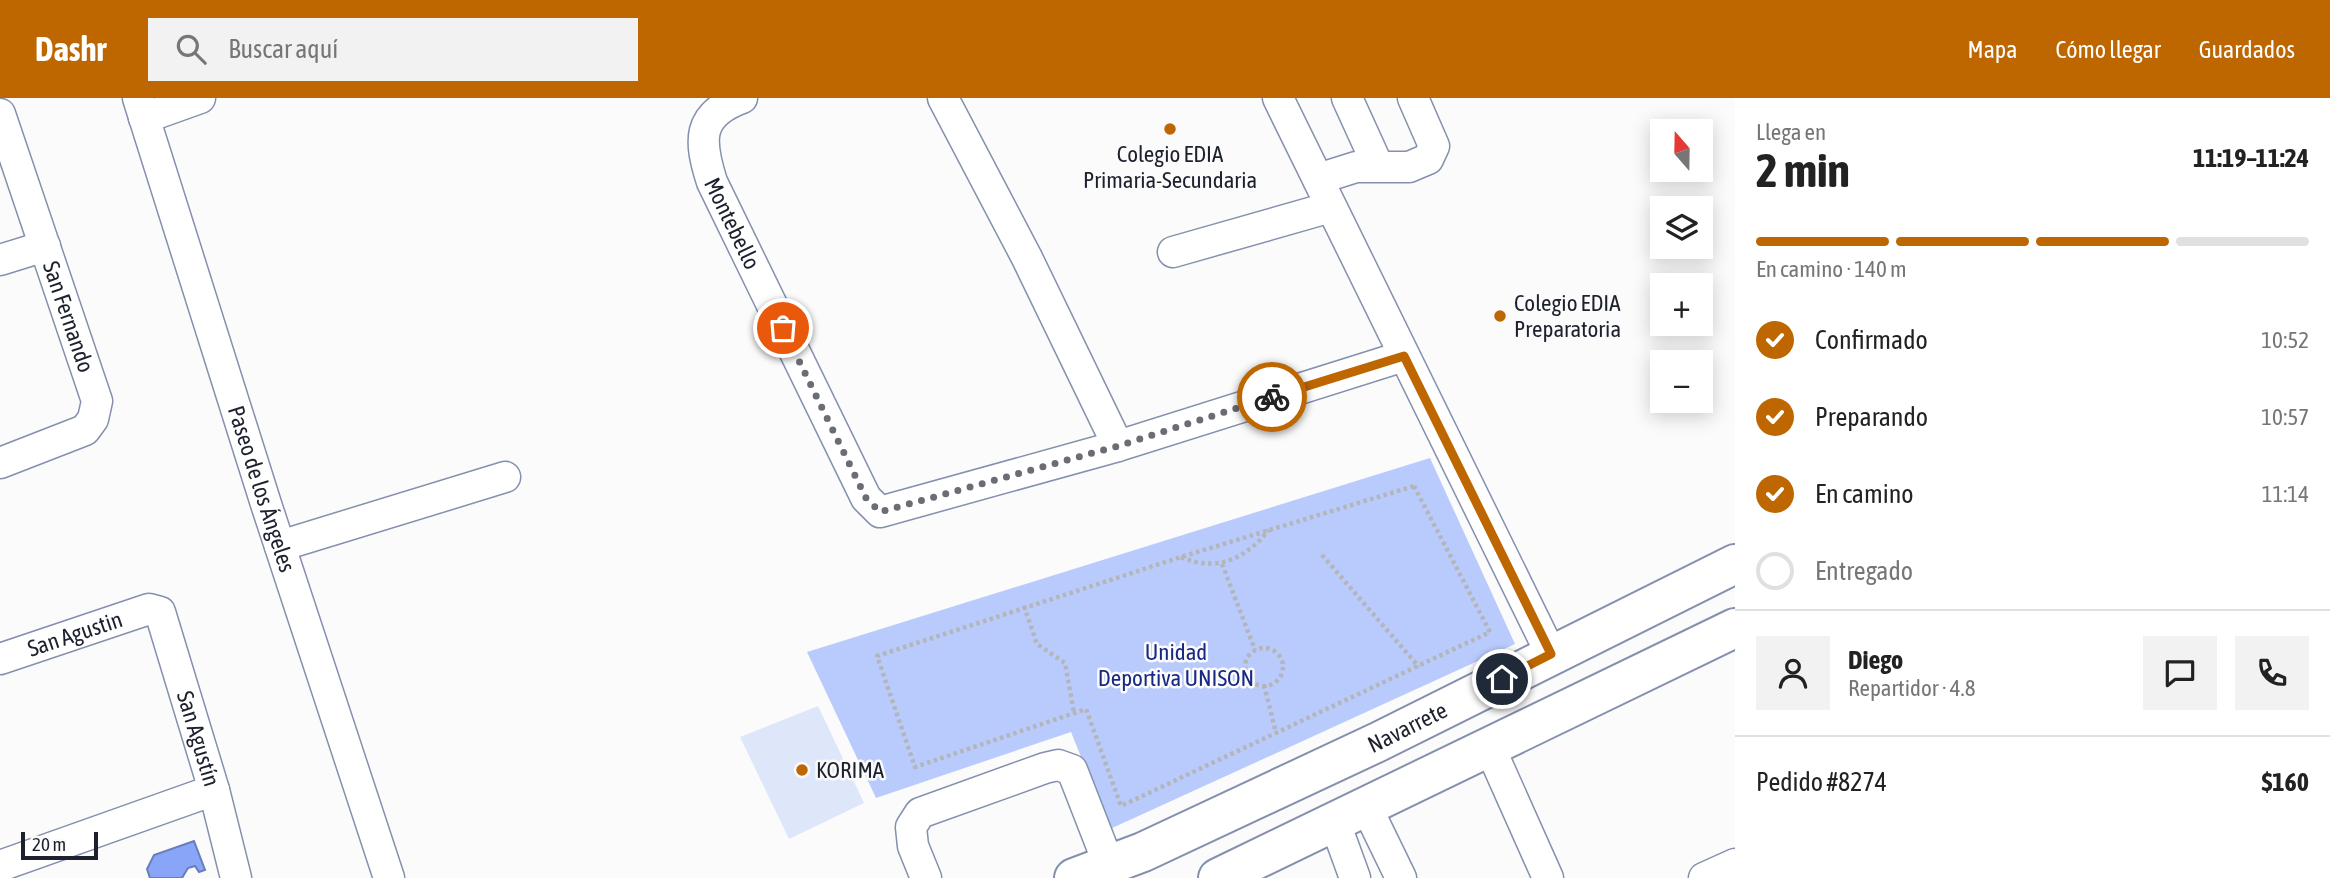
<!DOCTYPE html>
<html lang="es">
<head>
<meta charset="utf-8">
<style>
  body { margin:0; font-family:"Asap Condensed",sans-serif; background:#f2f2f2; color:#222; height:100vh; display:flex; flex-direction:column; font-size:26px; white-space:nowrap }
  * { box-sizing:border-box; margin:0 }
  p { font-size:23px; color:#767676 }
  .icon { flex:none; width:38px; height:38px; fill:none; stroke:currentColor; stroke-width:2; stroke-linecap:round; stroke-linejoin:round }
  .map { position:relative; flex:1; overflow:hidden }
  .panel { display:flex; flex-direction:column; background:#fff; width:595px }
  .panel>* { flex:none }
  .needle { width:46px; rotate:340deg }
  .tools { position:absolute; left:1650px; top:21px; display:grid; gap:14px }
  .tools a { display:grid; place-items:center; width:63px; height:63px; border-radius:0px; background:#fff; box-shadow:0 4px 18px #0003; font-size:35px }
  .scale { position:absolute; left:21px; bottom:18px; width:77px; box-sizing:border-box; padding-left:7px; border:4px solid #1d212d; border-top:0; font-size:19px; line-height:24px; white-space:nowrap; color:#1d212d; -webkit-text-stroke:5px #fbfbfb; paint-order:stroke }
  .pin { position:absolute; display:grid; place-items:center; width:60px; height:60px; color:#fff; margin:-30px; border:4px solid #fff; border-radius:50%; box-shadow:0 2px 7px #0007 }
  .courier { position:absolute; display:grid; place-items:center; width:70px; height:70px; margin:-35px; border:5px solid #be6600; border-radius:50%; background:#fff; color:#222; box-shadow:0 2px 9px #0007 }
  .head em { font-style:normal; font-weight:700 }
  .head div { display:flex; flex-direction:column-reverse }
  .head { display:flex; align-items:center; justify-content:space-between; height:119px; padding:0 21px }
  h1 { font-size:46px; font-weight:700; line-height:52px }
  .bar { display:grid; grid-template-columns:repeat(4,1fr); gap:10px 7px; align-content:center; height:84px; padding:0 21px }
  .bar i { height:9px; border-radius:5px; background:#e0e0e0 }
  .bar .current { background:#be6600 }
  .bar p { grid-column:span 4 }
  .line { display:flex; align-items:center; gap:18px; padding:0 21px; border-top:2px solid #e0e0e0 }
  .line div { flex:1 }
  .round { display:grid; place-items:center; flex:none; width:74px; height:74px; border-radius:0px; background:#f2f2f2 }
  ol { padding:0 21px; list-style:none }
  li { display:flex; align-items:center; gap:21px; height:77px }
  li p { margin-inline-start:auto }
  li .icon { padding:7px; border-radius:50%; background:#be6600; color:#fff; stroke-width:4 }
  li:last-child { color:#767676 }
  li i { width:38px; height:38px; border:4px solid #e0e0e0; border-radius:50% }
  header { display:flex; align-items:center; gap:42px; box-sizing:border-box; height:98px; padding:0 35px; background:#be6600; color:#fff }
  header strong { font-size:33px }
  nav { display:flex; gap:38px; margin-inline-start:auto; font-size:24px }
  .search { width:490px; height:63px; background:#f2f2f2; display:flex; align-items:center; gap:18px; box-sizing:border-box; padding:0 24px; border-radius:0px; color:#767676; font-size:26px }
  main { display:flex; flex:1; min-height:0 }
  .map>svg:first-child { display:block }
  .green { fill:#b9cbfc }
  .water { fill:#88a5f8; stroke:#687dbb; stroke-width:2 }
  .building { fill:#dee6f9 }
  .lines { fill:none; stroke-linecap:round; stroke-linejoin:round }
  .minor-casing { stroke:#8490ad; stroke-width:33 }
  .major-casing { stroke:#8490ad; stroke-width:42 }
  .path { stroke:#b4b5b9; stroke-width:4.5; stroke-dasharray:3.5 3.5; stroke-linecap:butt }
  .minor { stroke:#fff; stroke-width:30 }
  .major { stroke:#fff; stroke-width:38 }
  .done { stroke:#6b6d75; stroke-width:7; stroke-dasharray:0 12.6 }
  .route { stroke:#be6600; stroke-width:9 }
  .poi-dot { fill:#be6600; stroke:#fbfbfb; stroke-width:2.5 }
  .labels { text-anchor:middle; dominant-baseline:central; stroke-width:5; stroke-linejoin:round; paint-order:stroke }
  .poi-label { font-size:23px; fill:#1d212d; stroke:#fbfbfb; text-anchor:start }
  .street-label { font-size:23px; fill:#1d212d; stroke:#fbfbfb }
  .park-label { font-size:23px; fill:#182885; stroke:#fbfbfb }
</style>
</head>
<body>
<header>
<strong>Dashr</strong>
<div class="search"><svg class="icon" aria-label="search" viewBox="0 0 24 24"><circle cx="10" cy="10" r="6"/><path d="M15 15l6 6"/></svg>Buscar aquí</div>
<nav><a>Mapa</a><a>Cómo llegar</a><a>Guardados</a></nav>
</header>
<main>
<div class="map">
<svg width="1735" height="780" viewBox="0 0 1735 780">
  <rect width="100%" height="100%" fill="#fbfbfb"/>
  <path class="green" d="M1430 360 1515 546 1110 731 1071 634 876 700 807 554Z"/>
  <path class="water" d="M194 743 205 772 199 774 195 768 188 770 182 780H150L147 771 154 757Z"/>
  <path class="building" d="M818 608 864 705 789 741 740 639Z"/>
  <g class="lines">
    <g class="minor-casing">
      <g id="minor">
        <path id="s1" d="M138 0 266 406 389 780"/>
        <path id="s2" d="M742 0C696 17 699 43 712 84L866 400 880 414 1118 348 1404 258"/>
        <path d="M943 0 1027 160 1118 348"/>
        <path d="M1278 0 1551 556"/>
        <path d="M1347 0 1378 68"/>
        <path id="s3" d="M0 16 97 303 93 321 85 332 0 365"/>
        <path d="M144 20 200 0"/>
        <path d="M1318 81 1356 69H1409L1428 61 1434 48 1413 0"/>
        <path d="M1173 154 1331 109"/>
        <path d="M0 162 45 148"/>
        <path d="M280 448 505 379"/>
        <path id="s4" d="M0 561 149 511 160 514 214 692 236 780"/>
        <path d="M1490 650 1548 780"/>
        <path d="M1367 710 1401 780"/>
        <path d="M1335 725 1355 780"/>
        <path d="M0 768 214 692"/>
        <path d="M926 780 913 748 911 729 920 715 1045 670 1058 667 1072 672 1109 767"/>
        <path d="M1704 780 1735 766"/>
      </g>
    </g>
    <g class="major-casing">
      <g id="major">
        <path id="s5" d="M1074 780 1143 754 1378 644 1735 466"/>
        <path d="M1218 780 1735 530"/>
      </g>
    </g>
    <g class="path">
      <path d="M1414 388 1490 534 1121 708 1086 611 915 669 877 558 1181 459Z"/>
      <path d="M1322 457 1419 569"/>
      <path d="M1181 459C1217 475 1246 460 1269 432"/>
      <path d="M1222 466 1255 552"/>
      <path d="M1024 508 1037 546 1065 565 1074 615"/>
      <circle cx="1264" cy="569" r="19"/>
      <path d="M1264 587 1276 635"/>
    </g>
    <use href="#minor" class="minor"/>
    <use href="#major" class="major"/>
  </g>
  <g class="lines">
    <path class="done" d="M783 230 866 400 880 414 1118 348 1272 299"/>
    <path class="route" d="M1272 299 1404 258 1551 556 1502 581"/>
  </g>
  <g class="poi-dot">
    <circle cx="1170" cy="31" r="7"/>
    <circle cx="1500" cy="218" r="7"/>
    <circle cx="802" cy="672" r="7"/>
  </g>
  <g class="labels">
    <g class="poi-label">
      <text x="1170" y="56" text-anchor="middle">Colegio EDIA<tspan x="1170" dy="26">Primaria-Secundaria</tspan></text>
      <text x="1514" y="205">Colegio EDIA<tspan x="1514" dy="26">Preparatoria</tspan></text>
      <text x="816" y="672">KORIMA</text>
    </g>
    <g class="street-label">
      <text stroke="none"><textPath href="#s2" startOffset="150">Montebello</textPath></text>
      <text stroke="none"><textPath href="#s3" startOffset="214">San Fernando</textPath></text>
      <text stroke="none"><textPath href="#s1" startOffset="410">Paseo de los Ángeles</textPath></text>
      <text stroke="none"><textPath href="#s4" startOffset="79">San Agustin</textPath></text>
      <text stroke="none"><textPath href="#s5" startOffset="366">Navarrete</textPath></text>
      <text stroke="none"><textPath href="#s4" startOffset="301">San Agustín</textPath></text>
    </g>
    <g class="park-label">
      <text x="1176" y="554">Unidad<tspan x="1176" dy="26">Deportiva UNISON</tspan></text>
    </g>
  </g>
</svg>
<div class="tools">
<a><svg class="needle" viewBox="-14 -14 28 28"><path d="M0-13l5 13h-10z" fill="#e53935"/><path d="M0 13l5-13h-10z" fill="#767676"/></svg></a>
<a><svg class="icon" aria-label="layers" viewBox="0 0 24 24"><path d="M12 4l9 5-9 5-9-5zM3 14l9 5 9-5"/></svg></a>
<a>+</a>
<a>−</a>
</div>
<div class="scale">20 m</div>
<div class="pin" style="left:783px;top:230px;background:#ea580c"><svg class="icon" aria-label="bag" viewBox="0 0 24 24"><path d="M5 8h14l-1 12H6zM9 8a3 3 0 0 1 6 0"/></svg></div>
<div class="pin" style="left:1502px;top:581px;background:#1f2937"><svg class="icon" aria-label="home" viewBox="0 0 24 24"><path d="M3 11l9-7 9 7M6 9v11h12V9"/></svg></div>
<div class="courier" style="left:1272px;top:299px"><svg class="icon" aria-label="bike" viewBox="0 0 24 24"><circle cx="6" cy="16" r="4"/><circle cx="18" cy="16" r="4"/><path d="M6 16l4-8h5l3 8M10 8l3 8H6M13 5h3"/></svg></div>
</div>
<section class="panel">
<div class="head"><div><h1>2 min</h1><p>Llega en</p></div><em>11:19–11:24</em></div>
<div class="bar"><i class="current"></i><i class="current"></i><i class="current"></i><i></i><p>En camino · 140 m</p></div>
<ol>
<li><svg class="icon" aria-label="check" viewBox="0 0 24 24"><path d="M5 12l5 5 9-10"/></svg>Confirmado<p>10:52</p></li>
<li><svg class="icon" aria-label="check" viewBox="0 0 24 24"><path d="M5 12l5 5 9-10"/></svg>Preparando<p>10:57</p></li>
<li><svg class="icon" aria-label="check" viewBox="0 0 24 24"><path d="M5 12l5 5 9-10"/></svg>En camino<p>11:14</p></li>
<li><i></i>Entregado</li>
</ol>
<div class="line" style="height:126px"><a class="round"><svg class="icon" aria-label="person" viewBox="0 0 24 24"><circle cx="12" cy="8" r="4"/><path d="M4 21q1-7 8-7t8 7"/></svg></a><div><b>Diego</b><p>Repartidor · 4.8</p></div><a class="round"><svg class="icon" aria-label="chat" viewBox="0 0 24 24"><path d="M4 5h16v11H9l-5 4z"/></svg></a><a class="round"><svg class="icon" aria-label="phone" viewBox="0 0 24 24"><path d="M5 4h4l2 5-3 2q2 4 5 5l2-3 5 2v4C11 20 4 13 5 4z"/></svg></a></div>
<div class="line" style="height:91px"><div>Pedido #8274</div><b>$160</b></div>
</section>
</main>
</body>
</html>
